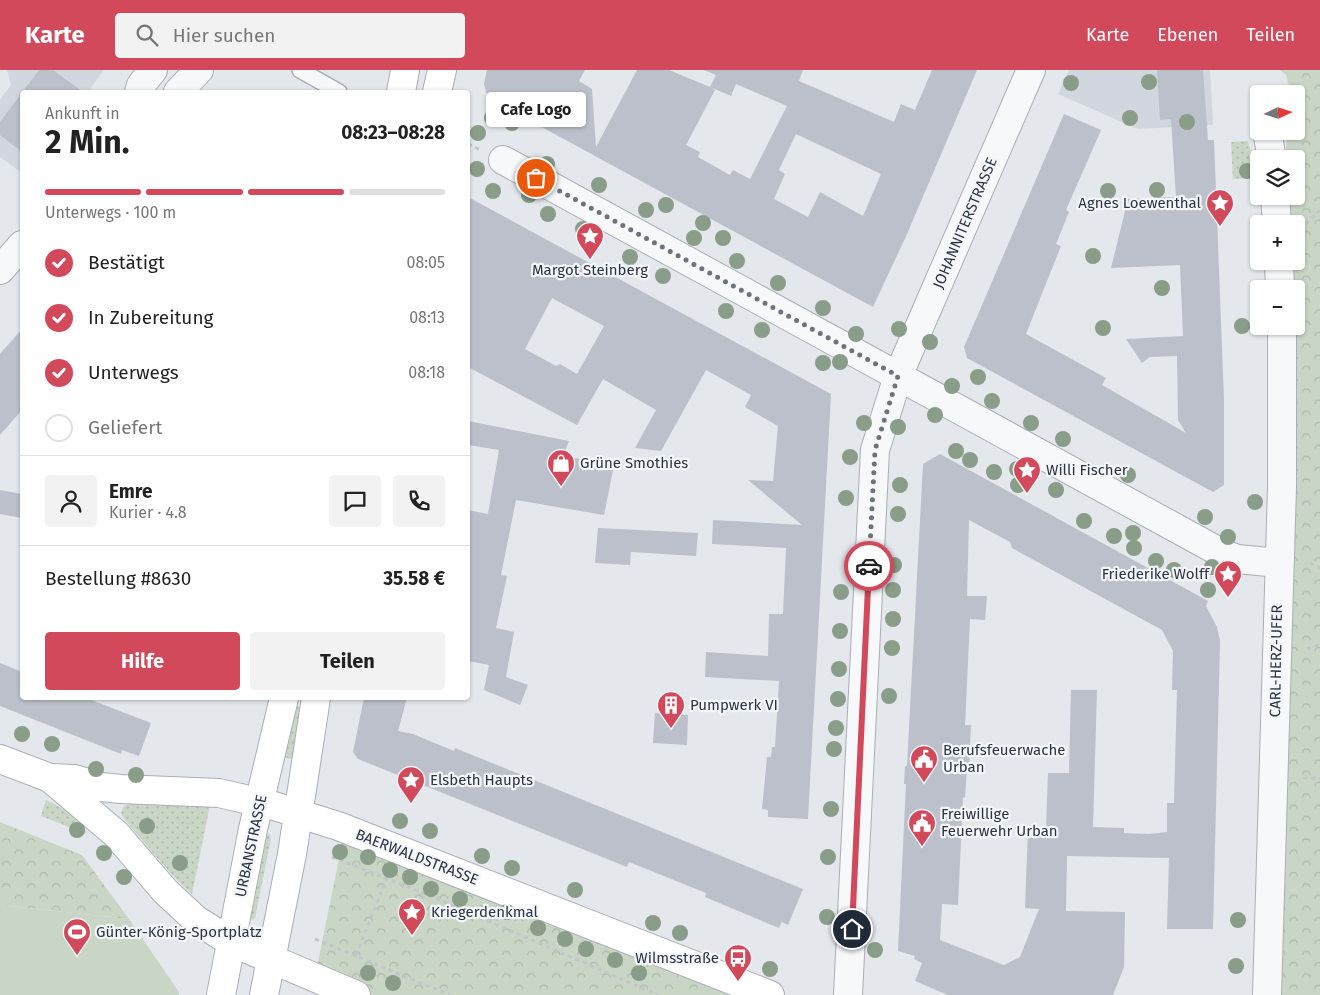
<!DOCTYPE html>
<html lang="de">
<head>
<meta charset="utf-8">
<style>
  body { margin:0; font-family:"Fira Sans",sans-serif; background:#f2f2f2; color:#222; height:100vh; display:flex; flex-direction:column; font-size:19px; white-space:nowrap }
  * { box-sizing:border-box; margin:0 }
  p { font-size:16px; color:#767676 }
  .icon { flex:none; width:28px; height:28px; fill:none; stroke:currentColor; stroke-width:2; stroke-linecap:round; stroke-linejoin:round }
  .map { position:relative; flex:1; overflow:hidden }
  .sheet { position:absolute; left:20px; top:20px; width:450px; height:610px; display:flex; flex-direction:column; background:#fff; border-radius:5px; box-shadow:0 1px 4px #0004 }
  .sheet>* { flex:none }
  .needle { width:32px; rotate:86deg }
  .buttons { position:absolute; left:1250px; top:15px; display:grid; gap:10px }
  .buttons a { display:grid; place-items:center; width:55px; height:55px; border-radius:5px; background:#fff; box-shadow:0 1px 4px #0004; font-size:25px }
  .pin { position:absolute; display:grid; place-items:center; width:42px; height:42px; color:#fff; margin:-21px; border:2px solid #fff; border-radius:50%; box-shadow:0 1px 5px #0007 }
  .courier { position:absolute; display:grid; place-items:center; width:50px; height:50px; margin:-25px; border:4px solid #d1495b; border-radius:50%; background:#fff; color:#222; box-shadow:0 1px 6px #0007 }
  .bubble { position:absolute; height:35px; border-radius:5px; background:#fff; box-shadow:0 1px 4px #0004; font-size:16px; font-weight:700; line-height:35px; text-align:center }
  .headline em { font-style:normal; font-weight:700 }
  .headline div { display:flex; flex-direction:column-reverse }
  .headline { display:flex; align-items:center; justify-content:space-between; height:85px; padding:0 25px }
  h1 { font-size:32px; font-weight:700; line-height:38px }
  .bar { display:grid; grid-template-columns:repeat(4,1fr); gap:8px 5px; align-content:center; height:60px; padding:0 25px }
  .bar i { height:6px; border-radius:4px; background:#e0e0e0 }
  .bar .selected { background:#d1495b }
  .bar p { grid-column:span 4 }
  .line { display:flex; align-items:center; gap:12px; padding:0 25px; border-top:1px solid #e0e0e0 }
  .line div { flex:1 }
  .round { display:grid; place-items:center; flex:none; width:52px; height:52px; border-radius:5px; background:#f2f2f2 }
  ol { padding:0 25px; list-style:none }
  li { display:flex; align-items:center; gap:15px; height:55px }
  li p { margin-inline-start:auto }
  li .icon { padding:5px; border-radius:50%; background:#d1495b; color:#fff; stroke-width:4 }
  li:last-child { color:#767676 }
  li i { width:28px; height:28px; border:2px solid #e0e0e0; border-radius:50% }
  .action { display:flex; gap:10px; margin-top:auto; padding:10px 25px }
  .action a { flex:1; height:58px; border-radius:5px; background:#d1495b; color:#fff; font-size:20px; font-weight:700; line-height:58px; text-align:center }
  .action a+a { background:#f2f2f2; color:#222 }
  header { display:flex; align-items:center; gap:30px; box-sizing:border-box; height:70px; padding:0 25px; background:#d1495b; color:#fff }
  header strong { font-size:24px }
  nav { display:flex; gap:28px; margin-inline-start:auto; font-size:18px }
  .search { width:350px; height:45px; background:#f2f2f2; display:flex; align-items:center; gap:12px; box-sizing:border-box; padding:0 18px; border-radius:5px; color:#767676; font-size:19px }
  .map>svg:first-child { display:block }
  .built { fill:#d2d6de }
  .grass { fill:url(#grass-dots) }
  .park { fill:url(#park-crowns) }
  .pitch { fill:#c9d6c5 }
  .building { fill:#bbc0ca; fill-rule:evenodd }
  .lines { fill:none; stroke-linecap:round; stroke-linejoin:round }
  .lane-casing { stroke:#a9aeb7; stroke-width:18 }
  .street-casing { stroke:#a9aeb7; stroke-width:30 }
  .secondary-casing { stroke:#a9aeb7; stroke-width:30 }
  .path { stroke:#c2c5cb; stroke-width:3; stroke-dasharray:4 4; stroke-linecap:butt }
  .lane { stroke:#f7f8fa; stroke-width:15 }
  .street { stroke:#f7f8fa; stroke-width:28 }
  .secondary { stroke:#fff; stroke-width:28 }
  .tree { fill:#899d89 }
  .done { stroke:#6c737f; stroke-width:5; stroke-dasharray:0 9 }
  .route { stroke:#d1495b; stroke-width:6 }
  .labels { text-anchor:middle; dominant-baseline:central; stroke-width:4.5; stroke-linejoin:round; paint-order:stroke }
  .poi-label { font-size:15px; fill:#2b3445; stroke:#f4f6f9; text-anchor:start }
  .street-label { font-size:15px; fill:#2b3445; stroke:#f4f6f9 }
</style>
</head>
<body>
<header>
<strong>Karte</strong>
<div class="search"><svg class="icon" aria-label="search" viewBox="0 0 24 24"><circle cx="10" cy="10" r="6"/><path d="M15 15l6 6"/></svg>Hier suchen</div>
<nav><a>Karte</a><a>Ebenen</a><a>Teilen</a></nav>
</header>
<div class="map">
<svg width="1320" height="925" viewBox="0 0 1320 925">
  <defs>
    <pattern id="grass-dots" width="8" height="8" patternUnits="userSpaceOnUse" patternTransform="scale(1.25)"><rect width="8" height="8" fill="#c9d6c5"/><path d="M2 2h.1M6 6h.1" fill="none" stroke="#adb8ab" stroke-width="1.8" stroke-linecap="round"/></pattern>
    <pattern id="park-crowns" width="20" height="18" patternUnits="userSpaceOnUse" patternTransform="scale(1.25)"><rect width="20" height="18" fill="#c9d6c5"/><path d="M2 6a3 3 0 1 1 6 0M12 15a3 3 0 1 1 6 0" fill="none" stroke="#adb8ab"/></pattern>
  </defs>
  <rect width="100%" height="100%" fill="#e4e7ec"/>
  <g class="built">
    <path d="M7 0H104L88 22H22V103L0 87V30L11 15Z"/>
    <path d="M1069 0H1210L1213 55 1138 59 1058 24Z"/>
  </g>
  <g class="grass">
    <path d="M1248 71 1257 107 1233 109 1231 72Z"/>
    <path d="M298 636 302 640 293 689 283 687 295 638Z"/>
    <path d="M46 730 69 742 87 762 82 766 74 759 41 746Z"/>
    <path d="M132 733 210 735 192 824 171 804 124 749 121 743 124 736Z"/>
    <path d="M269 763 271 768 255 848 252 850 249 848 265 766Z"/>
  </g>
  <g class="park">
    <path d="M1280 0H1320V925H1280L1292 256H1296V219H1291L1290 191H1296V154H1288L1287 126H1296V89H1285L1288 61H1296V24H1291L1286 5Z"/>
    <path d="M0 752 82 785 129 849 0 835Z"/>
    <path d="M344 764 747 925H374L316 902Z"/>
  </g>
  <path class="pitch" d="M0 835 129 849 179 922V925H0Z"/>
  <g class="building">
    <path d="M39 0H53L83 22H22V82L0 65V52Z"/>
    <path d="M487 0H585L579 11 592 19 596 77 637 0H669L710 17 716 5 704 0H803L799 11 894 52 901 34 915 40 932 0H977L907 164 873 237 488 28 484 14ZM736 14 787 36 750 109 733 100 730 105 698 87 700 82 686 75 715 20 710 17 731 26ZM796 64 881 104 863 146 820 122 808 147 774 129 785 104 779 100Z"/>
    <path d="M1157 0H1203L1208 70H1214L1224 330V415L1213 422 967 288 964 277 1064 44 1101 60 1066 140 1069 142 1056 174 1061 176 1026 264 1106 308 1102 315 1186 363 1178 350 1177 286 1150 287 1142 293 1126 269 1183 266 1180 195 1111 198 1128 129 1176 127 1171 49 1160 50Z"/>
    <path d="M468 127 831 324 808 749 768 747V740L762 739 767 687H771L772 677H775L779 611 705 607 706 582 768 586 769 544H783L786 478 712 474 713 450 802 455 748 410 773 411 778 356 745 337 751 325 706 300 661 381 635 378 656 340 603 309 577 355 468 297ZM552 228 604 256 577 304 560 294 556 296 525 279Z"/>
    <path d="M22 259V340L0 365V284Z"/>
    <path d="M468 351 569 371 563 386 614 395 604 445 516 430 501 505 507 506 496 558 514 562 506 607 528 615 520 635 484 620 489 595 468 591V440L488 444 499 380 468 375Z"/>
    <path d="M940 384 1208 531 1206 536 1217 557 1220 571 1213 859H1167L1169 788 1067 786 1066 841 1125 842 1124 897 1113 925H948L915 911 922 893 914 889 915 886 898 881 906 714H904L905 696H907L923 394ZM969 450 1010 472 1012 478 1162 560 1173 581 1172 620H1177L1174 733H1167V762L1149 764 1124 763V758L1093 757 1097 620H1071L1069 703H1048L1046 759 1028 758 1025 838 1039 839 1020 887 1004 895 940 870 942 834 958 835 963 728 965 727 967 699H969L971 655H965L970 549 985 550 987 526H967Z"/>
    <path d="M0 420 22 424V448L0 444Z"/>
    <path d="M598 458 698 463 696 486 631 482 630 495 595 493Z"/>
    <path d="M0 593 22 602V628H86L151 653 139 686 122 680 121 684 0 636Z"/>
    <path d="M364 628H407L398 661 413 664 454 681 455 678 803 819 788 855 782 852 779 858 705 827 706 823 629 792 627 797 358 689 353 682Z"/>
    <path d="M655 643 688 645 687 675 653 673Z"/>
  </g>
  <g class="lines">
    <g class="lane-casing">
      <path id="lane" d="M300 0 339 22"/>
    </g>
    <g class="street-casing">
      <g id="street">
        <path d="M139 22 141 15 153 0"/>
        <path d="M178 22 199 0"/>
        <path d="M1267 61 1272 89"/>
        <path d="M503 90 1216 480 1237 489 1279 493"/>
        <path d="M1275 126 1277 154"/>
        <path d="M1279 191 1280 219"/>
        <path d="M0 200 22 175"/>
        <path d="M848 925 875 380 898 306 1031 0"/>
        <path d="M1267 925 1282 417V256"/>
      </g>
    </g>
    <g class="secondary-casing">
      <g id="secondary">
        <path d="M401 22 405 0"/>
        <path d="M437 22 442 0"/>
        <path d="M0 689 50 708 74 709 101 717 121 719 219 723 271 735 338 756 770 925"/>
        <path d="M50 708 116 764 165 821 195 849 231 872 356 925"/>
        <path d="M221 925 253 759 284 628"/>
        <path d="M264 925 292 784 316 628"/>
      </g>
    </g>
    <g class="path">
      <path d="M468 74 481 80"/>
      <path d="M1306 154 1320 140"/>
      <path d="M1310 493 1320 498"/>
      <path d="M1307 579 1320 575"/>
      <path d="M1303 708H1320"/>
      <path d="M332 787 433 827 658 925"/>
      <path d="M315 869 450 925"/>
      <path d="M356 885 387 808"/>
    </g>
    <use href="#lane" class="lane"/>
    <use href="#street" class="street"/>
    <use href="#secondary" class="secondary"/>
  </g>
  <g class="tree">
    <circle cx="1149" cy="12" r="8"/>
    <circle cx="1071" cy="13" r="8"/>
    <circle cx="492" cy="48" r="8"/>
    <circle cx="1130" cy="48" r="8"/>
    <circle cx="1187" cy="52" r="8"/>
    <circle cx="512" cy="53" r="8"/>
    <circle cx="478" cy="63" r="8"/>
    <circle cx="547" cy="94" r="8"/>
    <circle cx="477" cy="99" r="8"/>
    <circle cx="1247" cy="101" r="8"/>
    <circle cx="599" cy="115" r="8"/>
    <circle cx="1157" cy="120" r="8"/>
    <circle cx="493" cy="121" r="8"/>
    <circle cx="1108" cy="121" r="8"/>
    <circle cx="529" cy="125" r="8"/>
    <circle cx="666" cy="135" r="8"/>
    <circle cx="646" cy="140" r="8"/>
    <circle cx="548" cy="144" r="8"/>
    <circle cx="703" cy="153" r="8"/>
    <circle cx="583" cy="159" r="8"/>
    <circle cx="694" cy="168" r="8"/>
    <circle cx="723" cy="168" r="8"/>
    <circle cx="1093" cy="186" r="8"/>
    <circle cx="630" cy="187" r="8"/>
    <circle cx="737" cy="191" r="8"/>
    <circle cx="663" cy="206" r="8"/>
    <circle cx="778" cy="213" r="8"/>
    <circle cx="1162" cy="218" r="8"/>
    <circle cx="823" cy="238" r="8"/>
    <circle cx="726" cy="241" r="8"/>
    <circle cx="1242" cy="256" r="8"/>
    <circle cx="1103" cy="258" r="8"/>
    <circle cx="899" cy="259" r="8"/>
    <circle cx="762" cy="260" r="8"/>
    <circle cx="856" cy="264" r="8"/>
    <circle cx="930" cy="272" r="8"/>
    <circle cx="840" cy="292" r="8"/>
    <circle cx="823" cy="293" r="8"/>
    <circle cx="978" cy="307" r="8"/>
    <circle cx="952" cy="316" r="8"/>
    <circle cx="992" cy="331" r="8"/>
    <circle cx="935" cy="345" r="8"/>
    <circle cx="864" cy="353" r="8"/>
    <circle cx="1031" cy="353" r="8"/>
    <circle cx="898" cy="357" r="8"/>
    <circle cx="1063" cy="369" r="8"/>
    <circle cx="956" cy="381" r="8"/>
    <circle cx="850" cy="387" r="8"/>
    <circle cx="970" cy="390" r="8"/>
    <circle cx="1017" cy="399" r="8"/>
    <circle cx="994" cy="402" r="8"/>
    <circle cx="1128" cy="405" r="8"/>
    <circle cx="900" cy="415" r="8"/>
    <circle cx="1018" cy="415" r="8"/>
    <circle cx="1056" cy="420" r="8"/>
    <circle cx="846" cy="428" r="8"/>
    <circle cx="1255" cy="432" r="8"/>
    <circle cx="898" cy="444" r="8"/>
    <circle cx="1205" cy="447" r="8"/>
    <circle cx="1084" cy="451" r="8"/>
    <circle cx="1133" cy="463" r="8"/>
    <circle cx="1114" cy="466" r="8"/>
    <circle cx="1228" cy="467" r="8"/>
    <circle cx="1134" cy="478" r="8"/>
    <circle cx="1156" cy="491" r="8"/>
    <circle cx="894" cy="495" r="8"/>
    <circle cx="1212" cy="497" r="8"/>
    <circle cx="1174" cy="500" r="8"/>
    <circle cx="893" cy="520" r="8"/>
    <circle cx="1208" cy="520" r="8"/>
    <circle cx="841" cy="522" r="8"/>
    <circle cx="893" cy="549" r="8"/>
    <circle cx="840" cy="561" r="8"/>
    <circle cx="892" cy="578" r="8"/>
    <circle cx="839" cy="599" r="8"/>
    <circle cx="889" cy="626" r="8"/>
    <circle cx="838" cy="629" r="8"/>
    <circle cx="836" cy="658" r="8"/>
    <circle cx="22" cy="664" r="8"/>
    <circle cx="52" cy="674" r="8"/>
    <circle cx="834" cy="679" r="8"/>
    <circle cx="96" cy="699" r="8"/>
    <circle cx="136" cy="705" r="8"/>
    <circle cx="831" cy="739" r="8"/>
    <circle cx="400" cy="751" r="8"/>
    <circle cx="147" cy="756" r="8"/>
    <circle cx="77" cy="760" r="8"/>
    <circle cx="430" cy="761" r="8"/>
    <circle cx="340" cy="782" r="8"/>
    <circle cx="104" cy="783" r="8"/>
    <circle cx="482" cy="786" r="8"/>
    <circle cx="368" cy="787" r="8"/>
    <circle cx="828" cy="787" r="8"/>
    <circle cx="180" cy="793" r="8"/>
    <circle cx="512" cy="798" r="8"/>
    <circle cx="390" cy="800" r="8"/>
    <circle cx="124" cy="807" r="8"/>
    <circle cx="410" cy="807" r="8"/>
    <circle cx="431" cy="819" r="8"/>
    <circle cx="575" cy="820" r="8"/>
    <circle cx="460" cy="829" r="8"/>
    <circle cx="507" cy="842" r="8"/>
    <circle cx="827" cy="847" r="8"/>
    <circle cx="1238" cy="850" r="8"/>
    <circle cx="653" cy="853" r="8"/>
    <circle cx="538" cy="858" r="8"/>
    <circle cx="680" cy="863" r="8"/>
    <circle cx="565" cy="869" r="8"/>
    <circle cx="586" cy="879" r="8"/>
    <circle cx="875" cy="880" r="8"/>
    <circle cx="741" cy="887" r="8"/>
    <circle cx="615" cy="890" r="8"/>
    <circle cx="1236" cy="896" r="8"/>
    <circle cx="770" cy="899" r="8"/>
    <circle cx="368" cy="903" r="8"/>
    <circle cx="639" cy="903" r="8"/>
    <circle cx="393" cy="913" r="8"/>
  </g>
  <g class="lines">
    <path class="done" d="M536 108 898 306 875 380 869 496"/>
    <path class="route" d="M852 859 869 496"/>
  </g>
  <defs>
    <g id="sight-pin" transform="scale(1.4375)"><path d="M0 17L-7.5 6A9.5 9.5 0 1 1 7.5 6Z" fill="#d1495b" stroke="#f4f6f9"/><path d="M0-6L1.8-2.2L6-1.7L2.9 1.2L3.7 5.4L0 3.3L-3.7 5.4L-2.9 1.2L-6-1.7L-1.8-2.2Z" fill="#fff"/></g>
    <g id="shop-pin" transform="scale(1.4375)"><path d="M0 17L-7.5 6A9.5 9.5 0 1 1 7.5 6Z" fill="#d1495b" stroke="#f4f6f9"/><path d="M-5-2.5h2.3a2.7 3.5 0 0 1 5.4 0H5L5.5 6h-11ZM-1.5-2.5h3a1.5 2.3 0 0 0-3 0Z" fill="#fff"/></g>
    <g id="building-pin" transform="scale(1.4375)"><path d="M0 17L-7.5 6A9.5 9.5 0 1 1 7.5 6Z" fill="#d1495b" stroke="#f4f6f9"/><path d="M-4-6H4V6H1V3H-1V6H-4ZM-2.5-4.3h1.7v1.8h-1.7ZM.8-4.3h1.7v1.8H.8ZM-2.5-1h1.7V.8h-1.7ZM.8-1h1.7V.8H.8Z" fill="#fff"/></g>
    <g id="civic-pin" transform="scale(1.4375)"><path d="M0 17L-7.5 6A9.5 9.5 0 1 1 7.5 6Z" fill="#d1495b" stroke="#f4f6f9"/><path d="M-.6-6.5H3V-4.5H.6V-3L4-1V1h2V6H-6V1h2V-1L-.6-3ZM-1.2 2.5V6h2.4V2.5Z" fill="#fff"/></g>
    <g id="stadium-pin" transform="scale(1.4375)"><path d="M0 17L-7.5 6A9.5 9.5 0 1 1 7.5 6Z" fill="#d1495b" stroke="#f4f6f9"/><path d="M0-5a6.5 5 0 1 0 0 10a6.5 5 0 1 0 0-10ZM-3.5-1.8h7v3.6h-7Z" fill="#fff"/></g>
    <g id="bus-pin" transform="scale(1.4375)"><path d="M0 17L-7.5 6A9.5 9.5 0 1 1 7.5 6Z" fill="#d1495b" stroke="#f4f6f9"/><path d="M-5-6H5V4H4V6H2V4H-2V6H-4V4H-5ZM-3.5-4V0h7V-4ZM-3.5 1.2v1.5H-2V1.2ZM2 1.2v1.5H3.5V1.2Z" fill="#fff"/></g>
  </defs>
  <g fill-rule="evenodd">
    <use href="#sight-pin" x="1220" y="133"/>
    <use href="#sight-pin" x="590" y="166"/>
    <use href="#shop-pin" x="561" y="393"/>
    <use href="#sight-pin" x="1027" y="400"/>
    <use href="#sight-pin" x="1228" y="504"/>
    <use href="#building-pin" x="671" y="635"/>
    <use href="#civic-pin" x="924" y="689"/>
    <use href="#sight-pin" x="411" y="710"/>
    <use href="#civic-pin" x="922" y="753"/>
    <use href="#sight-pin" x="412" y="842"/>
    <use href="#stadium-pin" x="77" y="862"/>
    <use href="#bus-pin" x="738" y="888"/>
  </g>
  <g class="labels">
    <g class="poi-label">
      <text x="1201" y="133" text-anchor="end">Agnes Loewenthal</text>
      <text x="590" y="200" text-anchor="middle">Margot Steinberg</text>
      <text x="580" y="393">Grüne Smothies</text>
      <text x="1046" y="400">Willi Fischer</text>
      <text x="1209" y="504" text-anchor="end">Friederike Wolff</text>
      <text x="690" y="635">Pumpwerk VI</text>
      <text x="943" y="680">Berufsfeuerwache<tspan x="943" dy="17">Urban</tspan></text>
      <text x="430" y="710">Elsbeth Haupts</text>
      <text x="941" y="744">Freiwillige<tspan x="941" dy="17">Feuerwehr Urban</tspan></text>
      <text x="431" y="842">Kriegerdenkmal</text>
      <text x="96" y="862">Günter-König-Sportplatz</text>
      <text x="719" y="888" text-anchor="end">Wilmsstraße</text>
    </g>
    <g class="street-label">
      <text transform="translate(965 153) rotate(-67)">JOHANNITERSTRASSE</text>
      <text transform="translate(1276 591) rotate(-89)">CARL-HERZ-UFER</text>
      <text transform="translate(251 776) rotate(-78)">URBANSTRASSE</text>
      <text transform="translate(417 787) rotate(21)">BAERWALDSTRASSE</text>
    </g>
  </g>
</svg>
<div class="buttons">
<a><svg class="needle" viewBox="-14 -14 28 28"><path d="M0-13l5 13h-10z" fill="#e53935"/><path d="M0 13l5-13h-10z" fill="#767676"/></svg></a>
<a><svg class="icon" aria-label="layers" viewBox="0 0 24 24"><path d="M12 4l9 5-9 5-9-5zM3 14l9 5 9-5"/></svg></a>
<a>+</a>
<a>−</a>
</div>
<div class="pin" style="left:536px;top:108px;background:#ea580c"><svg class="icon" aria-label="bag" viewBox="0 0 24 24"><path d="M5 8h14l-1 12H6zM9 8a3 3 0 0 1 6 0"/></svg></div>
<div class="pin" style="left:852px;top:859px;background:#1f2937"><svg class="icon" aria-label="home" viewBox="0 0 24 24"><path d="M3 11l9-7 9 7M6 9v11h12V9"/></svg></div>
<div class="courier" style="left:869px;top:496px"><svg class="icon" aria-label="car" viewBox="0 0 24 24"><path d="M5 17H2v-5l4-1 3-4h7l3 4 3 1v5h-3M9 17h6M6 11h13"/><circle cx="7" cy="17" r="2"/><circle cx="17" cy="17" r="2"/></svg></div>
<div class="bubble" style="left:486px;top:22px;width:100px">Cafe Logo</div>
<section class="sheet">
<div class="headline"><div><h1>2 Min.</h1><p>Ankunft in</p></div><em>08:23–08:28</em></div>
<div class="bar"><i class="selected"></i><i class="selected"></i><i class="selected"></i><i></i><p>Unterwegs · 100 m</p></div>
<ol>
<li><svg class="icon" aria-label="check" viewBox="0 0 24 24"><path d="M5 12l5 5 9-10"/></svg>Bestätigt<p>08:05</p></li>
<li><svg class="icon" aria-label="check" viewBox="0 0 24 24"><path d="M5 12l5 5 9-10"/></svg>In Zubereitung<p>08:13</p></li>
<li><svg class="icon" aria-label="check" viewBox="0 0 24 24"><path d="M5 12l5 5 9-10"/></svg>Unterwegs<p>08:18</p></li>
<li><i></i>Geliefert</li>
</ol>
<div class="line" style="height:90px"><a class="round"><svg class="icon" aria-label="person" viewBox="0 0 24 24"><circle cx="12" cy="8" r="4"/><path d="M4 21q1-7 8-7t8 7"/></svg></a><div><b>Emre</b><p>Kurier · 4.8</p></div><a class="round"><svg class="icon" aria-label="chat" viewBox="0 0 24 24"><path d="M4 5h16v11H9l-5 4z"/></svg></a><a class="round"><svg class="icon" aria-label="phone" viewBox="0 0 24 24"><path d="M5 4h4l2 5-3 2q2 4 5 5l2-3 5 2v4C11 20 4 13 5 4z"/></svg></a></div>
<div class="line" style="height:65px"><div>Bestellung #8630</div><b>35.58 €</b></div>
<div class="action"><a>Hilfe</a><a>Teilen</a></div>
</section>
</div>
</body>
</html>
